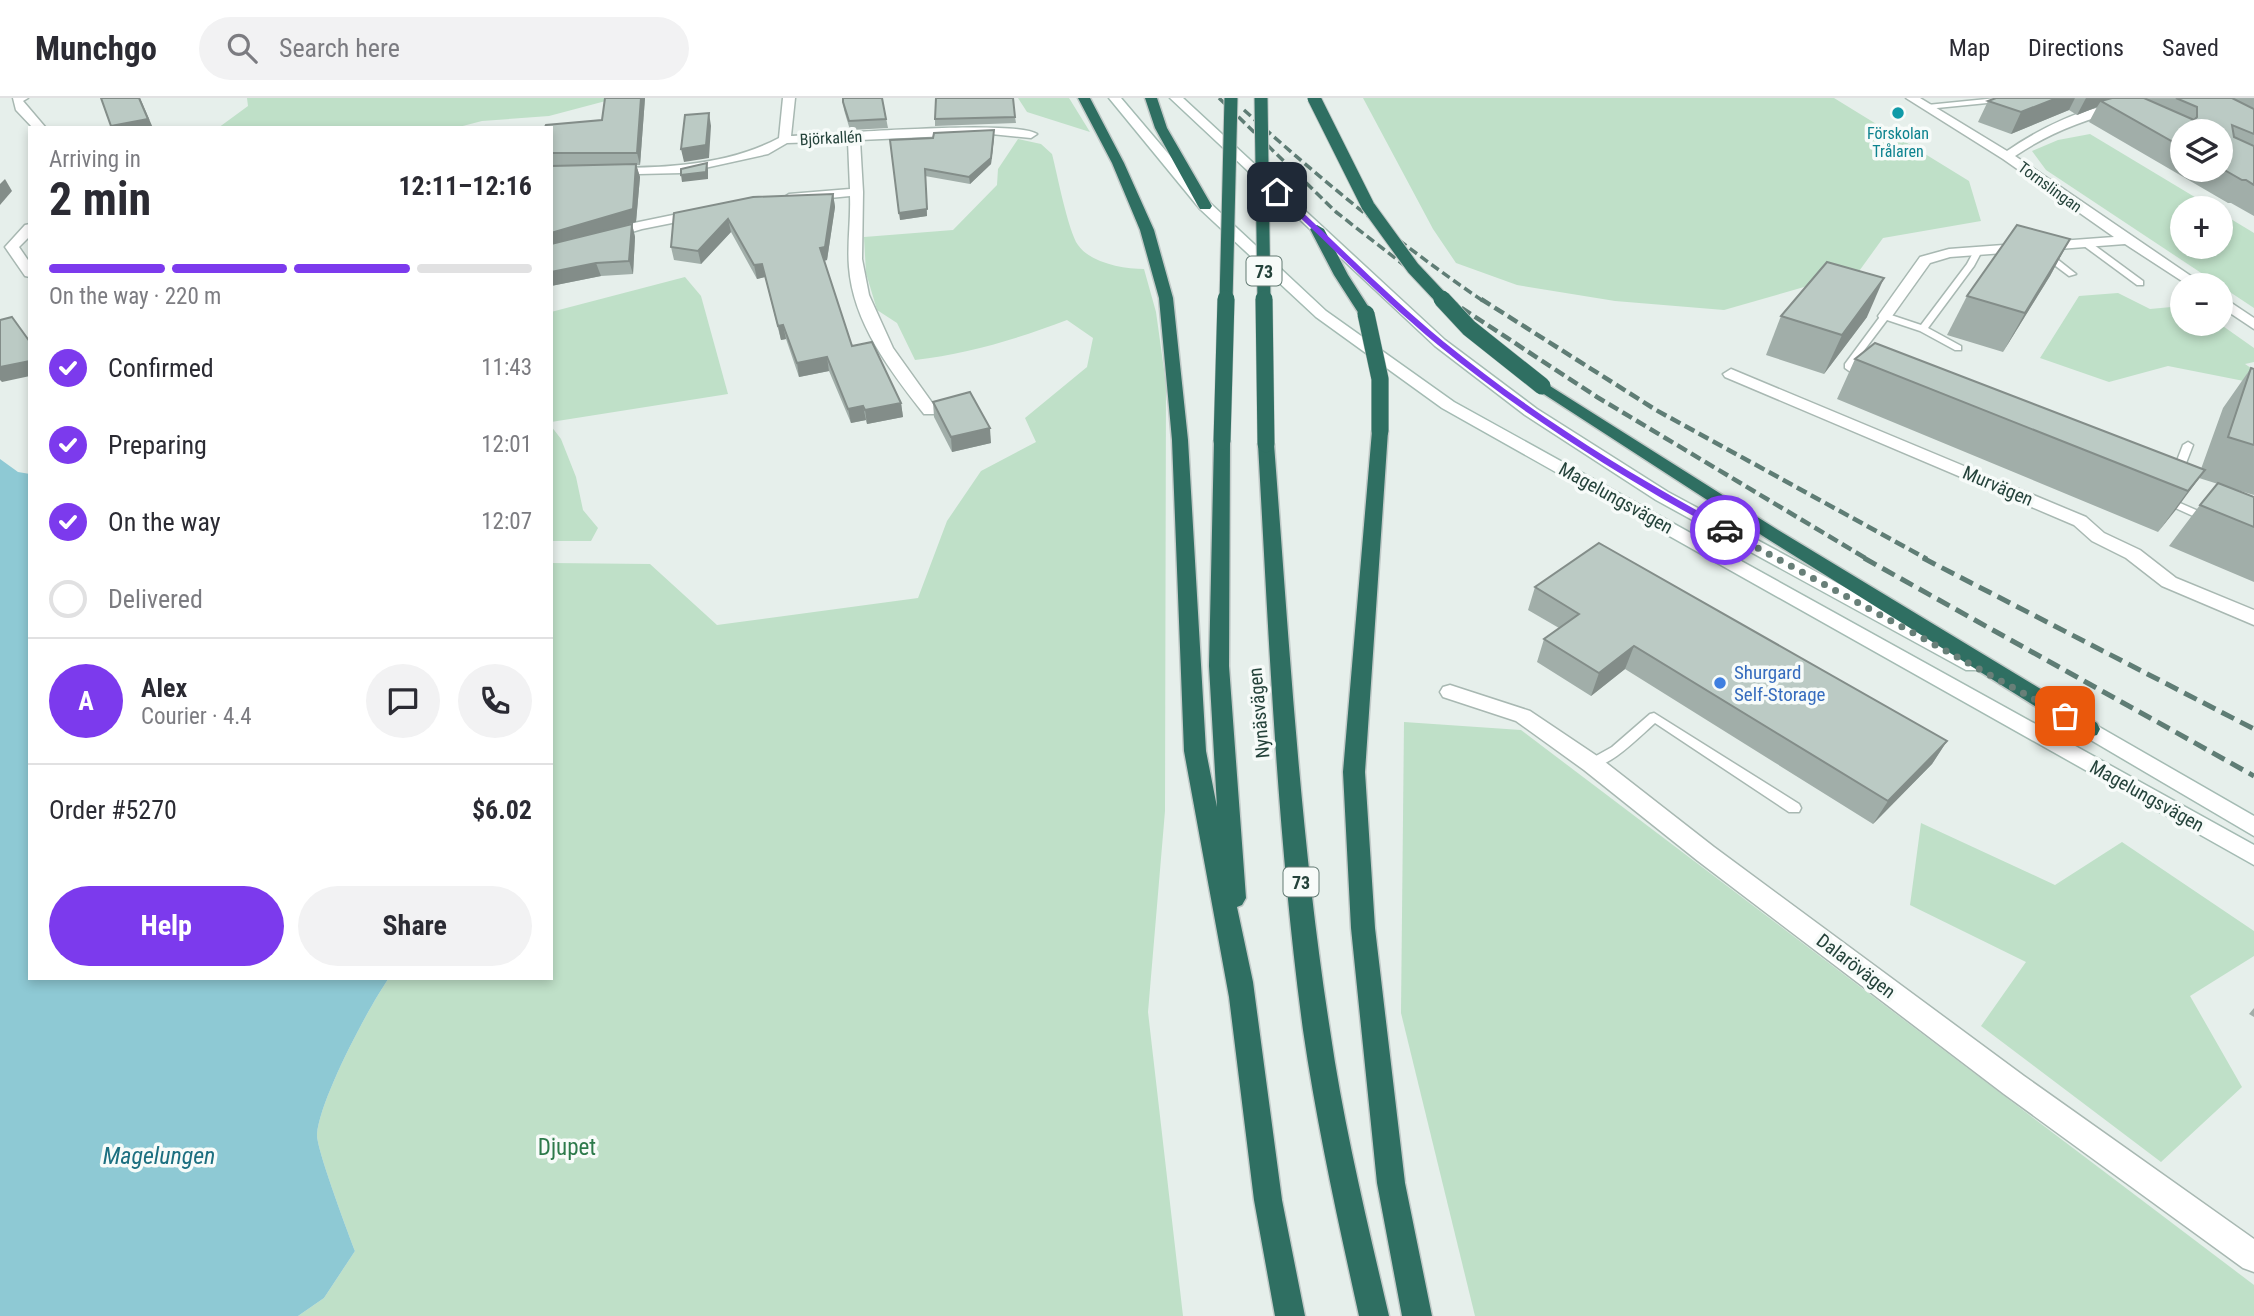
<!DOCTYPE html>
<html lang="en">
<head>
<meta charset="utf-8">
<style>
  body { margin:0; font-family:"Roboto Condensed",sans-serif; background:#f2f2f3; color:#2b2b33; height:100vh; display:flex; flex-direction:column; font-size:26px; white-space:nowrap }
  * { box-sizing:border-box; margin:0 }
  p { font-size:23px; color:#7c7c81 }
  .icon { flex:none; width:38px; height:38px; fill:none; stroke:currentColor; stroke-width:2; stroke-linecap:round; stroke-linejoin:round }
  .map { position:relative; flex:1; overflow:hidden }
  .sheet { position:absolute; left:28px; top:28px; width:525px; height:854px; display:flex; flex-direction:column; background:#fff; border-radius:0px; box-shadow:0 4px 10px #0003 }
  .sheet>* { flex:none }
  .controls { position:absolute; left:2170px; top:21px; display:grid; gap:14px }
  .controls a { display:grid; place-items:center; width:63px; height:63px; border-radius:50%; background:#fff; box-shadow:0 4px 10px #0003; font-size:35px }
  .pin { position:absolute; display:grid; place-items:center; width:60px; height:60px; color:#fff; margin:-30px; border-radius:14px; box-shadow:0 4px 10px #0006 }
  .courier { position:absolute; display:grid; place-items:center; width:70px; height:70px; margin:-35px; border:5px solid #7c3aed; border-radius:50%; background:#fff; color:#222; box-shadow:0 2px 9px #0007 }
  .summary em { font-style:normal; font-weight:700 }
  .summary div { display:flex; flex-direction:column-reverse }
  .summary { display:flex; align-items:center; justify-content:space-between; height:119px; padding:0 21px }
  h1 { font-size:46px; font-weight:700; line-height:52px }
  .bar { display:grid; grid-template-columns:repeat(4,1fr); gap:10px 7px; align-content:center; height:84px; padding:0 21px }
  .bar i { height:9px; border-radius:5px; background:#e1e1e2 }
  .bar .current { background:#7c3aed }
  .bar p { grid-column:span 4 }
  .line { display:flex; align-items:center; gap:18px; padding:0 21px; border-top:2px solid #e1e1e2 }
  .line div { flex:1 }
  .round { display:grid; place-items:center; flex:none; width:74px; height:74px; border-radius:37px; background:#f2f2f3 }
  ol { padding:0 21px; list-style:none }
  li { display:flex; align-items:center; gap:21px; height:77px }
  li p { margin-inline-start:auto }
  li .icon { padding:7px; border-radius:50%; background:#7c3aed; color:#fff; stroke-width:4 }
  li:last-child { color:#7c7c81 }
  li i { width:38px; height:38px; border:4px solid #e1e1e2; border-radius:50% }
  .cta { display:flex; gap:14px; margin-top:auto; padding:14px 21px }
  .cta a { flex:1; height:80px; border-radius:42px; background:#7c3aed; color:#fff; font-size:28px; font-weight:700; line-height:80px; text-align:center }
  .cta a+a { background:#f2f2f3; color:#2b2b33 }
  header { display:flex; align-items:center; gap:42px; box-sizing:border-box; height:98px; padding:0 35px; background:#fff; border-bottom:2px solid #e1e1e2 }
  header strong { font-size:33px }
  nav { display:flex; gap:38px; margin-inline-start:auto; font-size:24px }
  .search { width:490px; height:63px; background:#f2f2f3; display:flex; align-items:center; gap:18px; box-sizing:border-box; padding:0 24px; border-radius:38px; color:#7c7c81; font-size:26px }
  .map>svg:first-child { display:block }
  .green { fill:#bfe0c8 }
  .water { fill:#8ec9d4 }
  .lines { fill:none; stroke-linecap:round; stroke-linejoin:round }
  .lane-casing { stroke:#a8b8b2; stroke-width:3 }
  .street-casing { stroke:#a8b8b2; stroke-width:3 }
  .secondary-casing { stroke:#a4bbb3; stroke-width:3 }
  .highway-casing { stroke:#c2cac8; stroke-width:3 }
  .lane { fill:#fff; fill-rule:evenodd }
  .street { fill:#fff; fill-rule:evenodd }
  .secondary { fill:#fff; fill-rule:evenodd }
  .highway { fill:#2f6f62; fill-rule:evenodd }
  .rail-far2 { stroke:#5f7d75; stroke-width:3.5; stroke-dasharray:9 4.5; stroke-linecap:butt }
  .rail-far1 { stroke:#5f7d75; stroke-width:4.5; stroke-dasharray:11 5; stroke-linecap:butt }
  .rail { stroke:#5f7d75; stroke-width:5; stroke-dasharray:14 7; stroke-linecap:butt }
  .highway-bridge-far1-casing { stroke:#c2cac8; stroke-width:15; stroke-linecap:butt }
  .highway-bridge-casing { stroke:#c2cac8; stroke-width:18; stroke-linecap:butt }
  .highway-bridge-far1 { stroke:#2f6f62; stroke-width:13 }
  .highway-bridge { stroke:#2f6f62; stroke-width:17 }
  .wall { fill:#a1aea9; fill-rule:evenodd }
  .shaded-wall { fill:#838d89 }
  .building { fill:#bbcac4; stroke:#838d89; stroke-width:2 }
  .route { fill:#7c3aed }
  .done { stroke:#687f78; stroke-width:7; stroke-dasharray:0 12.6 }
  .culture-dot { fill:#0f9aa8; stroke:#f7fbf9; stroke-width:2.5 }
  .shop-dot { fill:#3f7fe0; stroke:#f7fbf9; stroke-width:2.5 }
  .labels { text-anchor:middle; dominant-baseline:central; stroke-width:7; stroke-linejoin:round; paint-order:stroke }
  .far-culture-label { font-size:16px; fill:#0d838f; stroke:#f7fbf9 }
  .far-street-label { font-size:16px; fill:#24423a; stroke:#f7fbf9 }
  .shield { fill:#f7fbf9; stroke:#637a73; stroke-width:2 }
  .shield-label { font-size:18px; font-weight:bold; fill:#24423a }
  .street-label { font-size:19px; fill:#24423a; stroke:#f7fbf9 }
  .shop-label { font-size:19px; fill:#366cbe; stroke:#f7fbf9; text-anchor:start }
  .near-park-label { font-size:23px; fill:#2d7a4b; stroke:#f7fbf9 }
  .near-water-label { font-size:24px; font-style:italic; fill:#1c6f80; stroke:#f7fbf9 }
</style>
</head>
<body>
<header>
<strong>Munchgo</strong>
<div class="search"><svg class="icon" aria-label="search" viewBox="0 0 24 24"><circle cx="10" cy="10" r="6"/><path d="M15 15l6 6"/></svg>Search here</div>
<nav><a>Map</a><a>Directions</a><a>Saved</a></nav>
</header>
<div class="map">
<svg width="2254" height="1218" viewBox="0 0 2254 1218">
  <rect width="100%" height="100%" fill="#e6efeb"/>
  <g class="green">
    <path d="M247 0H617L549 18 482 23 455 30H218L248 8Z"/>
    <path d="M1018 0H1069L1090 34 1027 14Z"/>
    <path d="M1363 0H1834L1969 83 1981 123 1883 140 1844 194 1811 187 1724 212 1615 203 1517 187 1456 165 1433 131Z"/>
    <path d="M2090 36 2213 110H2182V149H2221V115L2254 135V210L2046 72 2032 53 2058 42Z"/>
    <path d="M1018 41 1041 46 1052 56C1057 75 1068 133 1078 147 1090 165 1124 171 1144 171L1156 214 1166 286 1165 713 1148 914 1183 1218H298L324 1200 355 1153C348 1134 316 1050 317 1036 320 1001 368 910 389 880H551V465L650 466 717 527 918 500 947 423 981 373 1036 344 1025 320 1087 269 1093 240 1067 222C1017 241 968 256 915 262L897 225 877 212 866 175 864 139 953 132 997 87 998 71Z"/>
    <path d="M685 179 701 198 728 296 551 324V214Z"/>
    <path d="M2118 195 2150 211 2182 208V226H2220L2254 250V264L2245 266 2254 272V285L2168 268 2109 284 2040 260 2079 198Z"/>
    <path d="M551 328 561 341 576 379 583 412 598 430 591 443H551Z"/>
    <path d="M1404 624 1521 632 2254 1187V1218H1475L1401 915Z"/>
    <path d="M1921 725 2055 787 2122 744 2254 833V858L2190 898 2242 989 2161 1064 1981 928 2026 864 1910 807Z"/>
  </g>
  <path class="water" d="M0 361 18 374 30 376V880H389C368 910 320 1001 317 1036 316 1050 348 1134 355 1153L324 1200 298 1218H0Z"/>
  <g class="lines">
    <g class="lane-casing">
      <g id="lane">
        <path d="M1997 0H2020L2017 2 1927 11 1924 9 1927 7Z"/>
        <path d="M2084 144H2090L2143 183V187H2137L2084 148Z"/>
        <path d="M1975 151 1982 153 1974 168 1928 230 1961 248V252H1955L1920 233 1887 222 1853 267 1868 278V282H1862L1845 270V266L1882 216H1888L1921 227 1967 166Z"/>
        <path d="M2041 153H2047L2076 176 2069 178 2041 157Z"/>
        <path d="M2188 344 2193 347 2181 378 2176 381 2172 380 2171 378 2183 347Z"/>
        <path d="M2164 398 2212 419 2213 421 2208 424 2204 423 2160 403V399Z"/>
        <path d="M1654 615 1799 706 1801 710 1799 714H1789L1655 625C1640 638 1607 673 1587 669L1586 666 1587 663 1612 649 1650 616Z"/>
      </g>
    </g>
    <g class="street-casing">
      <g id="street">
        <path d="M13 0H28L23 3 46 30H33L16 12Z"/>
        <path d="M783 0H795L791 38C828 36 1017 21 1037 36L1031 40 991 36 860 42 863 94 862 161 869 197 893 250 938 313 936 316H924C891 274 853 225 849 169 847 146 851 122 850 98L789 104 783 100 789 96 850 91 848 43 787 45 768 56 682 75 551 78V70C626 69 711 76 779 40Z"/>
        <path d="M1906 0H1920L2007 53C2034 34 2091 3 2124 8V12C2085 21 2049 35 2015 58L2204 187H2188L2125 146 1950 159 1930 165 1890 221H1880L1878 218 1920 159 1949 151 2114 139 2003 61Z"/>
        <path d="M702 111 709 115 707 118 642 131 551 158V150L634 125Z"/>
        <path d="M30 126V138L19 149 30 165V179L25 178 5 149 25 127Z"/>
        <path d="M2221 198 2254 220V231L2221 209Z"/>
        <path d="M1731 271 2086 419 2104 435 2140 452 2176 480 2254 512V527L2162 488 2126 460 2092 443 2074 427 1725 279 1723 276Z"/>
        <path d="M1450 587 1530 613 1600 660 1714 749 2024 978 2254 1141V1174L2243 1170 2004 996 1698 763 1584 672 1516 623 1443 599 1440 594 1443 589Z"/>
      </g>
    </g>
    <g class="secondary-casing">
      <g id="secondary">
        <path d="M1109 0H1121L1210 105 1326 213 1454 304 2254 747V767L1442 310 1316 219 1200 111Z"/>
        <path d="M1170 0H1183L1445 242 1537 311 1668 394 1980 562 1983 567 1980 572H1966L1656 402 1525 317 1435 248Z"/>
        <path d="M2075 615 2254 718V738L2067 628 2064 623 2067 618Z"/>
      </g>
    </g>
    <g class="highway-casing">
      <g id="highway">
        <path d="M1078 0H1090L1124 65 1154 132 1173 200 1188 342 1206 653 1217 709 1209 568 1214 343 1222 338 1230 343 1229 568 1246 800 1242 807 1237 809 1253 884 1282 1102 1305 1218H1275L1254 1102 1229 899 1184 653 1172 342 1159 200 1140 132 1112 65Z"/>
        <path d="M1145 0H1157L1167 30 1212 108 1210 111H1200L1198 108 1155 30Z"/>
        <path d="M1317 127 1324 131 1348 177 1373 216 1371 219H1361L1334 177 1310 131Z"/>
        <path d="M1542 283 1778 432 2097 625 2100 631 2097 637 2089 639 2081 637 1766 440 1536 291 1534 288 1536 285Z"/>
        <path d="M1380 328 1388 333 1365 674 1375 830 1405 1085 1432 1218H1402L1377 1085 1351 830 1343 674 1372 333Z"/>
        <path d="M1266 341 1274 346C1289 541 1300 739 1330 932 1344 1029 1367 1123 1389 1218H1359C1338 1123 1317 1028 1303 932 1277 738 1269 541 1258 346Z"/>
      </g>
    </g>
    <use href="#lane" class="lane"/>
    <use href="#street" class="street"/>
    <use href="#secondary" class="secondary"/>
    <use href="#highway" class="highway"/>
    <g class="rail-far2">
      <path d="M1219 0 1336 114 1450 203"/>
      <path d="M1244 12C1320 81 1398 145 1483 203"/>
    </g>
    <g class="rail-far1">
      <path d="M1448 201 1597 299 1867 461"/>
      <path d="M1481 201 1656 312 1927 461"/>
    </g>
    <g class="rail">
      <path d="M1864 460 2254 678"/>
      <path d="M1923 460 2254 631"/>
    </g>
    <g class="highway-bridge-far1-casing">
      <g id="highway-bridge-far1">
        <path d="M1261 0 1264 203"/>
        <path d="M1314 0 1368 108 1413 170 1444 203"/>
        <path d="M1226 203 1231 0"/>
      </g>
    </g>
    <g class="highway-bridge-casing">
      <g id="highway-bridge">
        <path d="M1264 201 1266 346"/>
        <path d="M1442 201 1469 230 1542 288"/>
        <path d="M1366 216 1380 281V333"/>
        <path d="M1222 343 1226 201"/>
      </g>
    </g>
    <use href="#highway-bridge-far1" class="highway-bridge-far1"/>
    <use href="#highway-bridge" class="highway-bridge"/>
  </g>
  <g class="wall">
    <path d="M605 0H645L640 67H636L640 79 636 124 611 131 632 126 635 139 633 176 601 178 551 188 597 67H551V30L602 22Z"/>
    <path d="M882 0 888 30 850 32 844 12 843 4Z"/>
    <path d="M1996 0H2254V118L2231 105H2228L2089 24 2097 9 2077 17 2069 12 2011 36 1978 24 1988 3ZM2182 33H2221V72H2182Z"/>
    <path d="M1015 19 1016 25 935 28V21Z"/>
    <path d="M994 32V39L991 66 970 86 925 78 927 118 900 122 933 40Z"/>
    <path d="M833 96 835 109 827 162 824 163 852 248 901 305 903 319 867 326 866 322 851 325 829 273 799 279 786 241 781 242 765 179 757 181 731 134 701 166 674 162 671 149 674 115Z"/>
    <path d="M2070 141 2050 178 2003 254 1947 237 1967 198Z"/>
    <path d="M1781 218 1867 219 1824 276 1766 257Z"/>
    <path d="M1855 261 2201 371 2223 310 2251 270 2254 271V397L2230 390 2254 399V484L2169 448 2200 407 2218 386 2199 380 2158 434 1837 301Z"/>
    <path d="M933 304 991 345 952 354 934 319Z"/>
    <path d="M1535 489 1947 643 1932 666 1873 726 1625 571 1591 598 1537 564 1544 541 1559 530 1528 512Z"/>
    <path d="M2254 910V919L2249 916Z"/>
  </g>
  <g class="shaded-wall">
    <path d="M139 0H140L153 30H112L111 28Z"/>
    <path d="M641 0H645L640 67 637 55Z"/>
    <path d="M2057 0H2075L2069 12 2011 36 2021 14Z"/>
    <path d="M2086 0H2111L2101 3 2097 9 2077 17Z"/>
    <path d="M709 15 711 28 709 60 684 64 681 51Z"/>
    <path d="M994 32V39L991 66 970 86 969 79Z"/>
    <path d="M707 65 708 72V81L682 84 681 77Z"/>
    <path d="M636 66 640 79 636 124 551 149V135Z"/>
    <path d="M925 78 927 118 900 122 899 115Z"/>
    <path d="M5 81 12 93 0 107V86Z"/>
    <path d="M833 96 835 109 827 162 822 163 820 150Z"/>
    <path d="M728 121 731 134 701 166 698 153Z"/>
    <path d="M632 126 635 139 633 176 629 163Z"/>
    <path d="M2070 141 2050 178 2003 254 2025 215Z"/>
    <path d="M596 165 601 178 551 188V174Z"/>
    <path d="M762 166 765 179 757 181 754 167Z"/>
    <path d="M1884 180 1867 219 1824 276 1842 237Z"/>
    <path d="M783 227 786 241 781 242 778 228Z"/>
    <path d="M827 259 829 273 799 279 797 265Z"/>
    <path d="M30 263V278L2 284 0 282V269Z"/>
    <path d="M901 305 903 319 867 326 865 312Z"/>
    <path d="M863 308 866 322 851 325 848 311Z"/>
    <path d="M990 330 991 345 952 354 951 339Z"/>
    <path d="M2205 372 2175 413 2158 434 2188 393Z"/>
    <path d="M1634 548 1625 571 1591 598 1599 575Z"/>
    <path d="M1947 643 1932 666 1873 726 1888 703Z"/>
  </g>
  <g class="building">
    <path d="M101 0H139L148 21 111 28Z"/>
    <path d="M605 0H641L637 55H551V30H541L545 29 546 27 602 22Z"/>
    <path d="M843 0H882L886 21 849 23 843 4Z"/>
    <path d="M936 0H1013L1015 19 935 21Z"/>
    <path d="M1996 0H2057L2021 14 1988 3Z"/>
    <path d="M2112 0H2144L2194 22 2197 19V9L2176 0H2232L2254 11V36L2232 27 2234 39 2254 48V87L2246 82H2242L2221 70V33H2182V49L2101 3Z"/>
    <path d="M709 15 706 47 681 51 685 17Z"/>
    <path d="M994 32 991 60 969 79 925 71 927 111 899 115 890 42 933 40 934 35Z"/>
    <path d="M707 65 706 74 681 77V71Z"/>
    <path d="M636 66 633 111 551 135V68Z"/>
    <path d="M833 96 825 149 820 150 852 248 872 244 901 305 865 312 863 308 848 311 827 259 797 265 783 227 778 228 762 166 754 167 728 121 698 153 671 149 674 115 753 99Z"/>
    <path d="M632 126 629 163 596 165 551 174V146Z"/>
    <path d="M2017 127 2070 141 2025 215 1967 198Z"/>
    <path d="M1827 164 1884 180 1842 237 1781 218Z"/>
    <path d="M12 219 30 244V263L0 269V222Z"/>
    <path d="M1875 245 2205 372 2188 393 1855 261Z"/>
    <path d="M2251 270 2254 271V347L2228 339Z"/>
    <path d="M970 294 990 330 951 339 933 304Z"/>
    <path d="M2218 385 2254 399V429L2200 407Z"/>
    <path d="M1599 445 1947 643 1888 703 1634 548 1599 575 1544 541 1579 516 1535 489Z"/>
  </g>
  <path class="route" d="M1275 93H1280C1334 143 1387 197 1444 244 1532 316 1629 376 1729 430V434H1722C1623 380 1526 319 1438 247 1381 200 1329 146 1275 96Z"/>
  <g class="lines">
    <path class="done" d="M1725 432 2065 618"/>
  </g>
  <circle class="culture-dot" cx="1898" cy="15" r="7"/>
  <circle class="shop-dot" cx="1720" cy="585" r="7"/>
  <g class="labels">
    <g class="far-culture-label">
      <text x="1898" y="35">Förskolan<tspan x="1898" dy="18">Trålaren</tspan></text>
    </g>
    <g class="far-street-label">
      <text transform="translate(831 40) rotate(-3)">Björkallén</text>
      <text transform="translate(2050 89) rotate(36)">Tornslingan</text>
    </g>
    <g class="shield">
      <rect x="1246.5" y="158.5" width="35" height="29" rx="5"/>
      <rect x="1283.5" y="769.5" width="35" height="29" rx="5"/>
    </g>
    <g class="shield-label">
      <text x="1264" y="173">73</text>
      <text x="1301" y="784">73</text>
    </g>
    <g class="street-label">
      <text transform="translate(1998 388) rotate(23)">Murvägen</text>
      <text transform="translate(1616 400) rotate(29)">Magelungsvägen</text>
      <text transform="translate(1259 615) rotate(-95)">Nynäsvägen</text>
      <text transform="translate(2147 698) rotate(29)">Magelungsvägen</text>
      <text transform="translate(1856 868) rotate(37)">Dalarövägen</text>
    </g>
    <g class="shop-label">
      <text x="1734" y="574">Shurgard<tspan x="1734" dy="22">Self-Storage</tspan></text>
    </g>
    <g class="near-park-label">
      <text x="567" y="1049">Djupet</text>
    </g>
    <g class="near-water-label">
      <text x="159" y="1058">Magelungen</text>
    </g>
  </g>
</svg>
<div class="controls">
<a><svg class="icon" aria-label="layers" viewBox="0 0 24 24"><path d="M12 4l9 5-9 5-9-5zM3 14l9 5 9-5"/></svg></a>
<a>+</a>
<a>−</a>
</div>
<div class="pin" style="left:2065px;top:618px;background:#ea580c"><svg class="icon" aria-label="bag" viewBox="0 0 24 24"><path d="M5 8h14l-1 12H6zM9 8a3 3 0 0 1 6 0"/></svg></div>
<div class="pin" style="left:1277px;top:94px;background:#1f2937"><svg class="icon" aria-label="home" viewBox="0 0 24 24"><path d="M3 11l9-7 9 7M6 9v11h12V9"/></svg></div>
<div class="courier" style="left:1725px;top:432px"><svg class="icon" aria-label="car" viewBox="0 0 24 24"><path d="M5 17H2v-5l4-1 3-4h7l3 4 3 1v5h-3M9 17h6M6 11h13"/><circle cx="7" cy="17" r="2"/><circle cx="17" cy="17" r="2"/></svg></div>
<section class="sheet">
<div class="summary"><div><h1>2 min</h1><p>Arriving in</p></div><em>12:11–12:16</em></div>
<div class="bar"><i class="current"></i><i class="current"></i><i class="current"></i><i></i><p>On the way · 220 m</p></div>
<ol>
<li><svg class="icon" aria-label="check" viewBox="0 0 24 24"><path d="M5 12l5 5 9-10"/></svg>Confirmed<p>11:43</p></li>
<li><svg class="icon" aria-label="check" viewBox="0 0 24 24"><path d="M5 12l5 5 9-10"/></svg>Preparing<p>12:01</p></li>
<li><svg class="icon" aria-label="check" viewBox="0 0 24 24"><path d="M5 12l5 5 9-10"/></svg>On the way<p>12:07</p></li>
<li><i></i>Delivered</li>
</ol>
<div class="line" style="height:126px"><b class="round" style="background:#7c3aed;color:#fff">A</b><div><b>Alex</b><p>Courier · 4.4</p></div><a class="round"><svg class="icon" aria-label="chat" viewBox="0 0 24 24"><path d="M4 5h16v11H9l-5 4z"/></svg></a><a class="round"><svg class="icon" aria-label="phone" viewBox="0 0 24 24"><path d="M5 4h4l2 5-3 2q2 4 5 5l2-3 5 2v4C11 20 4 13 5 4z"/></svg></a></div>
<div class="line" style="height:91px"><div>Order #5270</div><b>$6.02</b></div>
<div class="cta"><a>Help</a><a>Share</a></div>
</section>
</div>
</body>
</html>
